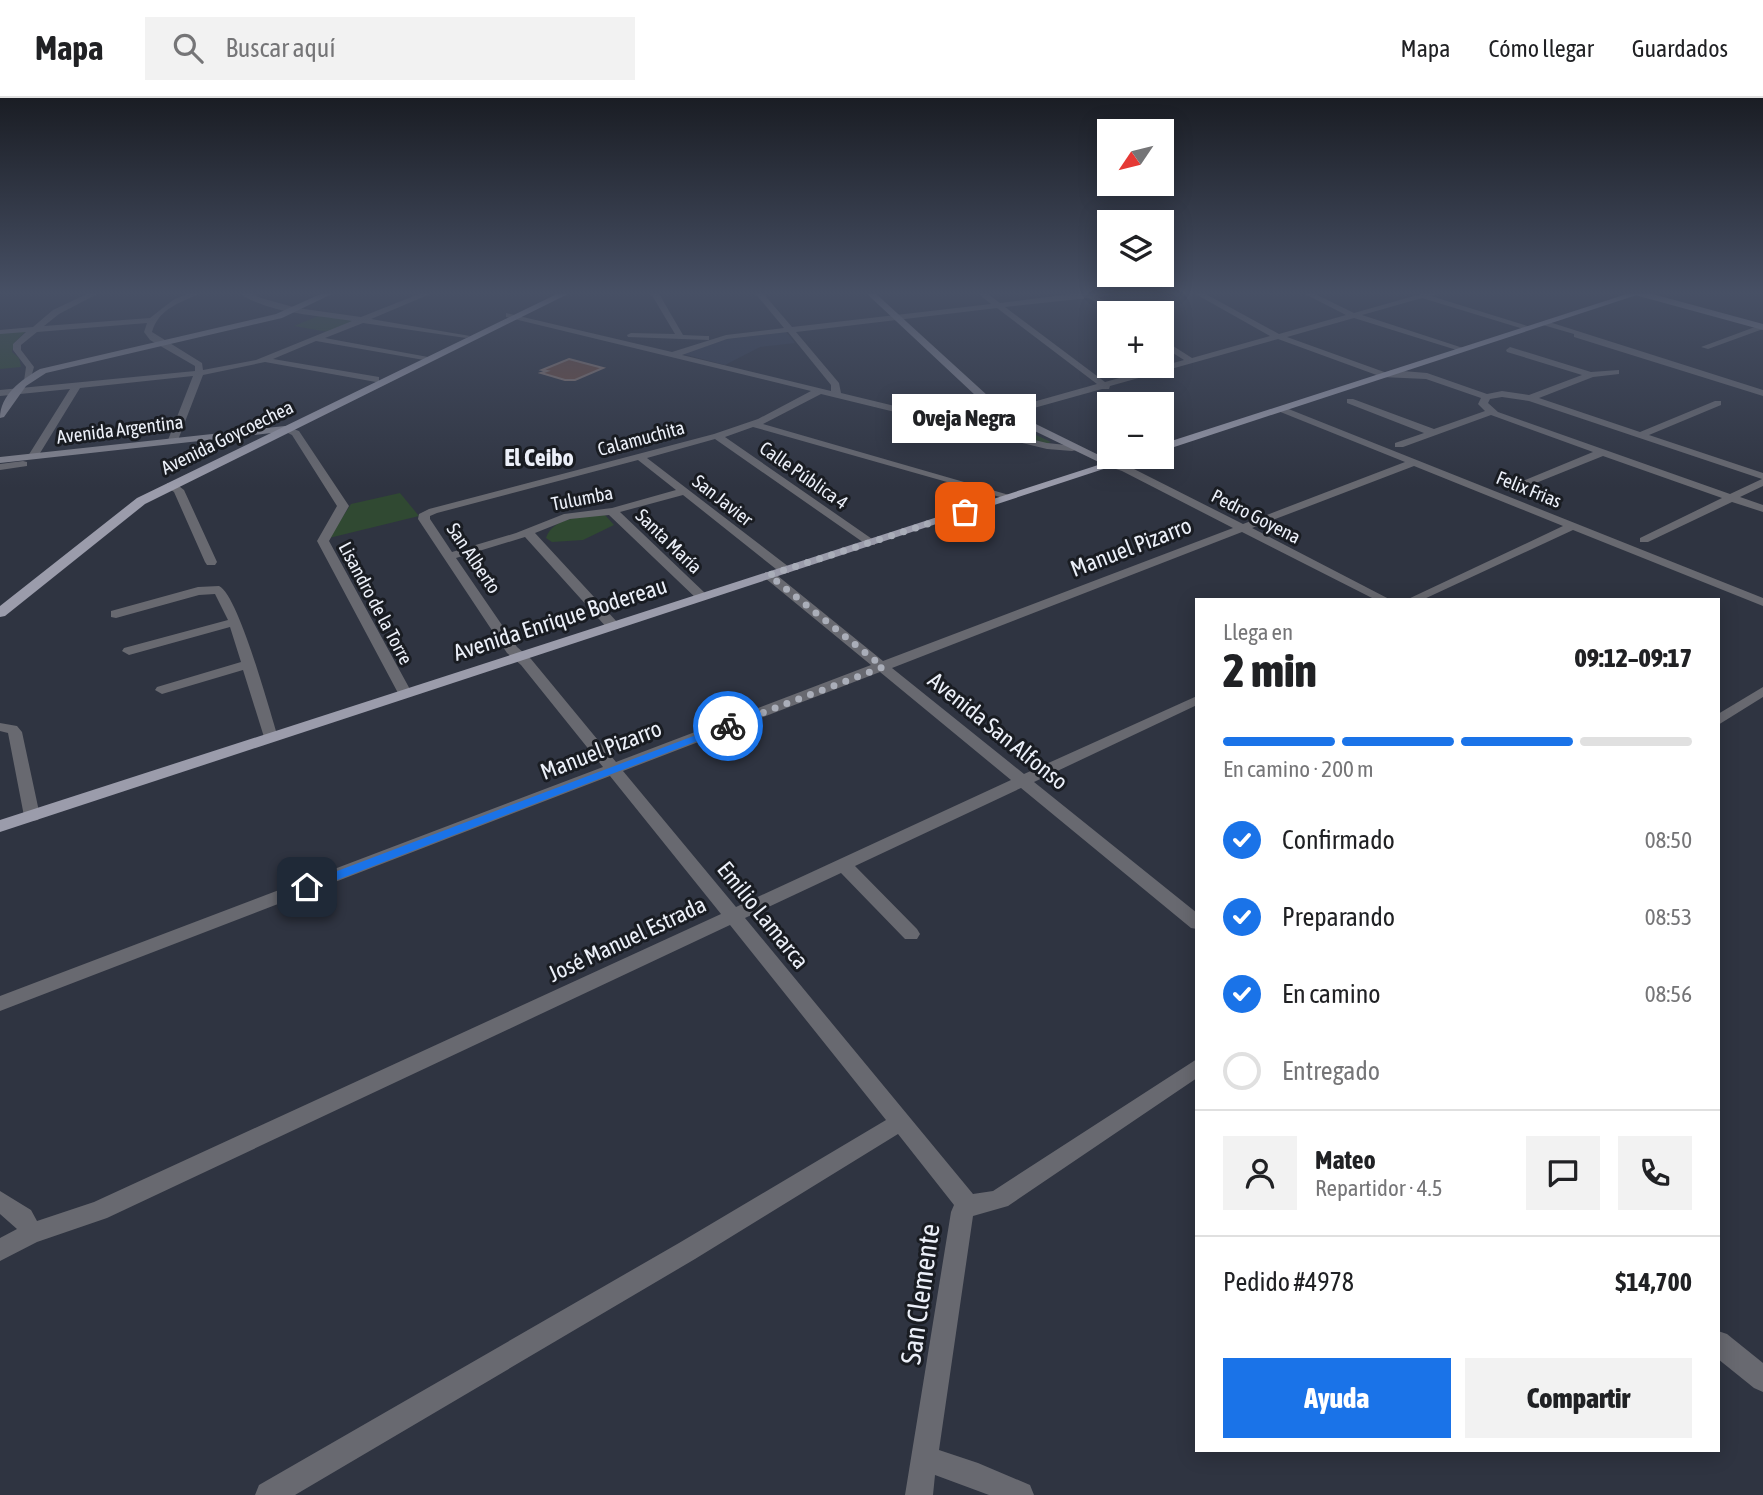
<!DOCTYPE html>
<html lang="es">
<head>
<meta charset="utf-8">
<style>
  body { margin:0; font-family:"Asap Condensed",sans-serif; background:#f2f2f2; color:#202124; height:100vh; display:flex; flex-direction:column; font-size:26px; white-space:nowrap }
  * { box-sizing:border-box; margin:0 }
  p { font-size:23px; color:#757577 }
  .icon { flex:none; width:38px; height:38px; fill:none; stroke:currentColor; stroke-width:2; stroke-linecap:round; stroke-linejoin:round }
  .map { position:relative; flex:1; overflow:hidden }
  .details { position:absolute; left:1195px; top:500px; width:525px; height:854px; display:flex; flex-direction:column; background:#fff; border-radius:0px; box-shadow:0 4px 18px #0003 }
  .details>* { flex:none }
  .needle { width:46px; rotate:235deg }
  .tools { position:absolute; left:1097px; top:21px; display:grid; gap:14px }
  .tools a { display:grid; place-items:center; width:77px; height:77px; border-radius:0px; background:#fff; box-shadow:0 4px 18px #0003; font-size:35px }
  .pin { position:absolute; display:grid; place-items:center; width:60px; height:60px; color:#fff; margin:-30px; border-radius:14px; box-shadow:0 4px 10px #0006 }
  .courier { position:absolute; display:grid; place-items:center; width:70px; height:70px; margin:-35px; border:5px solid #1a73e8; border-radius:50%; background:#fff; color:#222; box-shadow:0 2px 9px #0007 }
  .bubble { position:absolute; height:49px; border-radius:0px; background:#fff; box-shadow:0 4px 18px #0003; font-size:23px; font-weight:800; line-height:49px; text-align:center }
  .headline em { font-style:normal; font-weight:800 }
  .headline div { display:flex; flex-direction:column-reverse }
  .headline { display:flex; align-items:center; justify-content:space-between; height:119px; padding:0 28px }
  h1 { font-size:46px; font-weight:800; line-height:52px }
  .bar { display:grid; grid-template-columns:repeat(4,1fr); gap:10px 7px; align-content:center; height:84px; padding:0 28px }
  .bar i { height:9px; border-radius:5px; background:#e0e0e0 }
  .bar .selected { background:#1a73e8 }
  .bar p { grid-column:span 4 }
  .line { display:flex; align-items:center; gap:18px; padding:0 28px; border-top:2px solid #e0e0e0 }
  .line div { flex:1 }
  .round { display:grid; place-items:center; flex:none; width:74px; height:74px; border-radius:0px; background:#f2f2f2 }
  ol { padding:0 28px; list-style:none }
  li { display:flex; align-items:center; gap:21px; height:77px }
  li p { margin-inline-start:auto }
  li .icon { padding:7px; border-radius:50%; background:#1a73e8; color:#fff; stroke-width:4 }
  li:last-child { color:#757577 }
  li i { width:38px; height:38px; border:4px solid #e0e0e0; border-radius:50% }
  .button { display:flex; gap:14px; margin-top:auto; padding:14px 28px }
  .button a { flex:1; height:80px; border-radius:0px; background:#1a73e8; color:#fff; font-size:28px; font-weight:800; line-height:80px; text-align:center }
  .button a+a { background:#f2f2f2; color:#202124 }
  header { display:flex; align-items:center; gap:42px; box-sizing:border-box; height:98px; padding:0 35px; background:#fff; border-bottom:2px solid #e0e0e0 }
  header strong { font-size:33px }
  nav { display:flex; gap:38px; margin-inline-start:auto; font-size:24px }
  .search { width:490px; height:63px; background:#f2f2f2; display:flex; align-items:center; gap:18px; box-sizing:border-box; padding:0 24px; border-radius:0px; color:#757577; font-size:26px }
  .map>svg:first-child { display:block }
  .built { fill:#353d50 }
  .green { fill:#304932 }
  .building { fill:#704b3d; stroke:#8b7972; stroke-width:2 }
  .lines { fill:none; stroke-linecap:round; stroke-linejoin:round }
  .street { fill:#686970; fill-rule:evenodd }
  .secondary { fill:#858691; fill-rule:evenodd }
  .primary { fill:#9b9cab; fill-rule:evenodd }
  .route { fill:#1a73e8 }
  .done { stroke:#aaaeb9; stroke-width:7; stroke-dasharray:0 12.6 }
  .labels { text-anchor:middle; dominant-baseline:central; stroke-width:6; stroke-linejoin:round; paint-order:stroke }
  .far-street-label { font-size:19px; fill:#ecf0f9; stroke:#191c22 }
  .street-label { font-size:23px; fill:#ecf0f9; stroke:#191c22 }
  .far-district-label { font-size:24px; font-weight:bold; fill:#ecf0f9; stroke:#191c22 }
  .near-street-label { font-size:28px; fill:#ecf0f9; stroke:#191c22 }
</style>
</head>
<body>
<header>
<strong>Mapa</strong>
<div class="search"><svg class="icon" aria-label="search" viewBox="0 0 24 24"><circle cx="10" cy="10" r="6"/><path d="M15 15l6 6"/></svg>Buscar aquí</div>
<nav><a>Mapa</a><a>Cómo llegar</a><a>Guardados</a></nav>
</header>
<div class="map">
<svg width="1763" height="1397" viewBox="0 0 1763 1397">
  <rect width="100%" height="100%" fill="#2f3441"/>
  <path class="built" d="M786 234 795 245 760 249 725 267 683 256 720 242Z"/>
  <g class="green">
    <path d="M323 216 357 222 328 234 294 228Z"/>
    <path d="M26 233 14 245 12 254 19 260 21 269 0 271V235Z"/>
    <path d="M995 320H1000L1051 344 1046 346 971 327Z"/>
    <path d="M400 395 419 418 329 440 351 406Z"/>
    <path d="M605 417 614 427 583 442 552 444 546 440C553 418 586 419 605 417Z"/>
  </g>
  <path class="building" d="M569 261 603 270 575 282H565L541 275 547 273 542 272Z"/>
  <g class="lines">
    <g class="street">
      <path d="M91 194H101L59 216 44 228 150 220 173 202 191 194H203C183 204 159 209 152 234L202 265 203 272 256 262 352 223C316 217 269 216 237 194H247L261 200 297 210 361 219 424 194H435L371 221 470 238 466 240 363 225 325 240 428 259 424 262 316 243 273 261 379 279V283L376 284 265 264 203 277 178 342 173 345 168 342 193 278 80 290 37 360H29L28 358 70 291 0 298V292L195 273V268L150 242 144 234 147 225 37 234 21 247V252L34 269 30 283H24L26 269 13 252V246L26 234 0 236V232L33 229 53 212Z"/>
      <path d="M650 194H658L683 237 706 238H709V242L628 239 627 237 631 235 675 236Z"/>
      <path d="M754 194H762L792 229 991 206 976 194H985L1000 205 1086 194H1124L1098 199 1122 215H1113L1089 200 1005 209 1105 284 1184 262 1162 248V241L1192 260 1270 238 1192 194H1202L1279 236 1346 217 1301 194H1311L1354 215 1428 194H1441L1431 198 1534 230 1527 232 1422 200 1362 217 1463 250V254L1354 220 1287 239 1387 275 1391 272 1427 275 1487 296 1502 293 1529 297 1582 277 1507 254 1506 252 1510 249 1591 274 1619 272V276L1593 279 1539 300 1640 334 1715 303H1721V307L1649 337 1763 375V388L1740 399 1763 407V414L1732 404 1648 444H1640V440L1722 400 1603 358 1516 393H1508V389L1593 354 1491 317 1403 349H1395V345L1424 335 1347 305V301H1353L1434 331 1485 313 1478 306 1481 300 1426 281 1382 279 1278 241 1110 288 1109 291H1102L973 327 1047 345 1076 348V352L1072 353 1047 351 821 296 763 326 1016 399 1007 401 753 329 725 339 875 443V447H867L715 341 647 360 789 469V475H781L683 397 620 414 706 496V502H698L609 417 570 421 535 435 618 525V531H608L525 439 456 460 517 549 531 561 616 664 871 567 765 480V474H773L883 563 1233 430 1122 373 1107 368V364L1130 369 1243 426 1405 364 1278 313 1276 311 1281 308 1763 500V508L1573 432 1422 502H1406L1563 428 1414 368 1252 430 1391 502H1376L1242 434 892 570 1024 676 1197 598V607L1034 684 1197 815V831L1191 830 1021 690 855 768 917 831 920 836 917 841H905L841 775 745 820 973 1096 993 1093 1197 961V980L1008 1108 973 1118 939 1352 978 1365 1030 1387 1034 1397H989L935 1377 933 1397H905L951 1114 954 1107 898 1036 695 1161 295 1397H255L259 1387 679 1145 886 1022 730 827 107 1120 37 1144 0 1163V1140L17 1131 0 1116V1093L31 1112 37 1123 94 1104 721 816 610 678 0 913V898L603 669 521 567 507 555 418 421 419 416 429 411 714 336 758 321 811 293 506 219V215L672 254 726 237 784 230ZM997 210 1097 286 961 324 841 295 839 285 796 234ZM788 234 831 287V293L682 257 727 241ZM1502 299 1529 303 1762 381 1730 396 1498 314 1488 305 1490 301ZM638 362 676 392 612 410 564 416 516 435 452 454 430 421V418L437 415ZM880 574 1011 682 736 809 623 673Z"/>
      <path d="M1546 223 1763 292V298L1574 239V236L1543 227Z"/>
      <path d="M1763 226V231L1708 251 1701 249Z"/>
      <path d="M285 328 299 333 349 408 329 443 412 595 410 598 405 599 398 595 317 443 337 408 292 337 280 331Z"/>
      <path d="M23 363 27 364V368L0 372V366Z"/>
      <path d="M167 385H175L184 392 217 464 215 467H207L205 464 174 394 167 389Z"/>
      <path d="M219 488C238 496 270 614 278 639L276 642 271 643 264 639 243 572 162 596 155 592 157 589 241 564 230 529 129 557 122 553 124 550 228 522 215 496 199 497 116 520 111 519V513L198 489Z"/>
      <path d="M1763 589V599L1718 627V616Z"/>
      <path d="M0 625 17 628 22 634 40 718 38 722 32 723 24 718 8 635 0 633Z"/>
      <path d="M1718 1233 1727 1236 1763 1265V1294L1754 1290 1718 1261Z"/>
    </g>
    <g class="secondary">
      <path d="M325 194H336L282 220 46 275 26 288 4 319 0 320C0 297 21 282 40 271L276 216Z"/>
      <path d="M865 194H874L999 308 1117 366 1107 368 991 312Z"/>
      <path d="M1634 194H1645L1763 226V232L1635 197Z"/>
      <path d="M285 328 289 329V333L0 365V359Z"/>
    </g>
    <g class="primary">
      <path d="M561 194H572L145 406 5 518 0 519V508L137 400Z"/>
      <path d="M1633 194H1646L1162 353V346Z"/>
      <path d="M1123 359H1140L0 734V722Z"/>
    </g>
  </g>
  <linearGradient id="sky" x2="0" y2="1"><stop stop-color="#1a1d24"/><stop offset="0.5" stop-color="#475065"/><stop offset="1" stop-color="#475065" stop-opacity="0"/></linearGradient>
  <rect width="1763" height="390" fill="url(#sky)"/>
  <path class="route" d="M728 625 733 628 731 630 311 792H303L301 789 303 786Z"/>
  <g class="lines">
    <path class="done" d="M728 628 883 569 769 477 965 414"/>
  </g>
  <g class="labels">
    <g class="far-street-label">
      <text transform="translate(120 331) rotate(-7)">Avenida Argentina</text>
      <text transform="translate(227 339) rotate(-26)">Avenida Goycoechea</text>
      <text transform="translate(641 340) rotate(-15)">Calamuchita</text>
      <text transform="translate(804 377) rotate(35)">Calle Pública 4</text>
      <text transform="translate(1529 391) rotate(22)">Felix Frias</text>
      <text transform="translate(582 400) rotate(-11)">Tulumba</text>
      <text transform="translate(723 402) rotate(38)">San Javier</text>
      <text transform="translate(1256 418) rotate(27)">Pedro Goyena</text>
      <text transform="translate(669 443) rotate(44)">Santa María</text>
      <text transform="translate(474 460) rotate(56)">San Alberto</text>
      <text transform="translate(376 505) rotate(62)">Lisandro de la Torre</text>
    </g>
    <g class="street-label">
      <text transform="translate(1131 449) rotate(-21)">Manuel Pizarro</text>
      <text transform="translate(560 521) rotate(-18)">Avenida Enrique Bodereau</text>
      <text transform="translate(998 633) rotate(39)">Avenida San Alfonso</text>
      <text transform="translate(601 652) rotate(-21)">Manuel Pizarro</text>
      <text transform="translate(763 817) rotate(51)">Emilio Lamarca</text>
      <text transform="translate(627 841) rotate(-25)">José Manuel Estrada</text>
    </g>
    <g class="far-district-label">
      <text x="539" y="359">El Ceibo</text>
    </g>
    <g class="near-street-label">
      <text transform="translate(920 1196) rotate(-82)">San Clemente</text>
    </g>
  </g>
</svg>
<div class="tools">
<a><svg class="needle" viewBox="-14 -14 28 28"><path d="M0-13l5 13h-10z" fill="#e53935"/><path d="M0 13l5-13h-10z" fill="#757577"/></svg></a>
<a><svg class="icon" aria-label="layers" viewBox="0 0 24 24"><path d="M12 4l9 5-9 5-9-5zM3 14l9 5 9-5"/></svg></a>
<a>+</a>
<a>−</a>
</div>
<div class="pin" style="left:965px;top:414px;background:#ea580c"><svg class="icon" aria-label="bag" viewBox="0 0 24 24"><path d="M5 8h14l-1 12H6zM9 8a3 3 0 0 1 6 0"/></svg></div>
<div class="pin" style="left:307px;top:789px;background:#1f2937"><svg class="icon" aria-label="home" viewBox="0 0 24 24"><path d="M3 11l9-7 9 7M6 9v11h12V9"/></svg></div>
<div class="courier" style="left:728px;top:628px"><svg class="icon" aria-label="bike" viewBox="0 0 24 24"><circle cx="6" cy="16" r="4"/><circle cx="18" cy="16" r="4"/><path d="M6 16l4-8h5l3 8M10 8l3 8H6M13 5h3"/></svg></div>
<div class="bubble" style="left:892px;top:296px;width:144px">Oveja Negra</div>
<section class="details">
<div class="headline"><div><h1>2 min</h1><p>Llega en</p></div><em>09:12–09:17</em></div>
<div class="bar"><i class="selected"></i><i class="selected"></i><i class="selected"></i><i></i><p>En camino · 200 m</p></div>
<ol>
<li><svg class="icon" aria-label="check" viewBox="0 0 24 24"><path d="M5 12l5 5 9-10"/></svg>Confirmado<p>08:50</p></li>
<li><svg class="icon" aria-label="check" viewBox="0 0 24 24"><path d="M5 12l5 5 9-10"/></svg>Preparando<p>08:53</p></li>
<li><svg class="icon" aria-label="check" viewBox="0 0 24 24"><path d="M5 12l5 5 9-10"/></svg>En camino<p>08:56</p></li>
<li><i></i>Entregado</li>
</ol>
<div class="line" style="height:126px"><a class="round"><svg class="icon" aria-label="person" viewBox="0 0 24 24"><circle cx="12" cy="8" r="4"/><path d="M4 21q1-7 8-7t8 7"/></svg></a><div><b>Mateo</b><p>Repartidor · 4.5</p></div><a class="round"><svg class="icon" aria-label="chat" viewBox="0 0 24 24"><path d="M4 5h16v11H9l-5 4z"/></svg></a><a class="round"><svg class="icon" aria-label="phone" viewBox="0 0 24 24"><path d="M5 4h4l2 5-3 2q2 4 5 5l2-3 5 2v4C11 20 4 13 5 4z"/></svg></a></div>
<div class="line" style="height:91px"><div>Pedido #4978</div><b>$14,700</b></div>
<div class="button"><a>Ayuda</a><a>Compartir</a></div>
</section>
</div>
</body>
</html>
